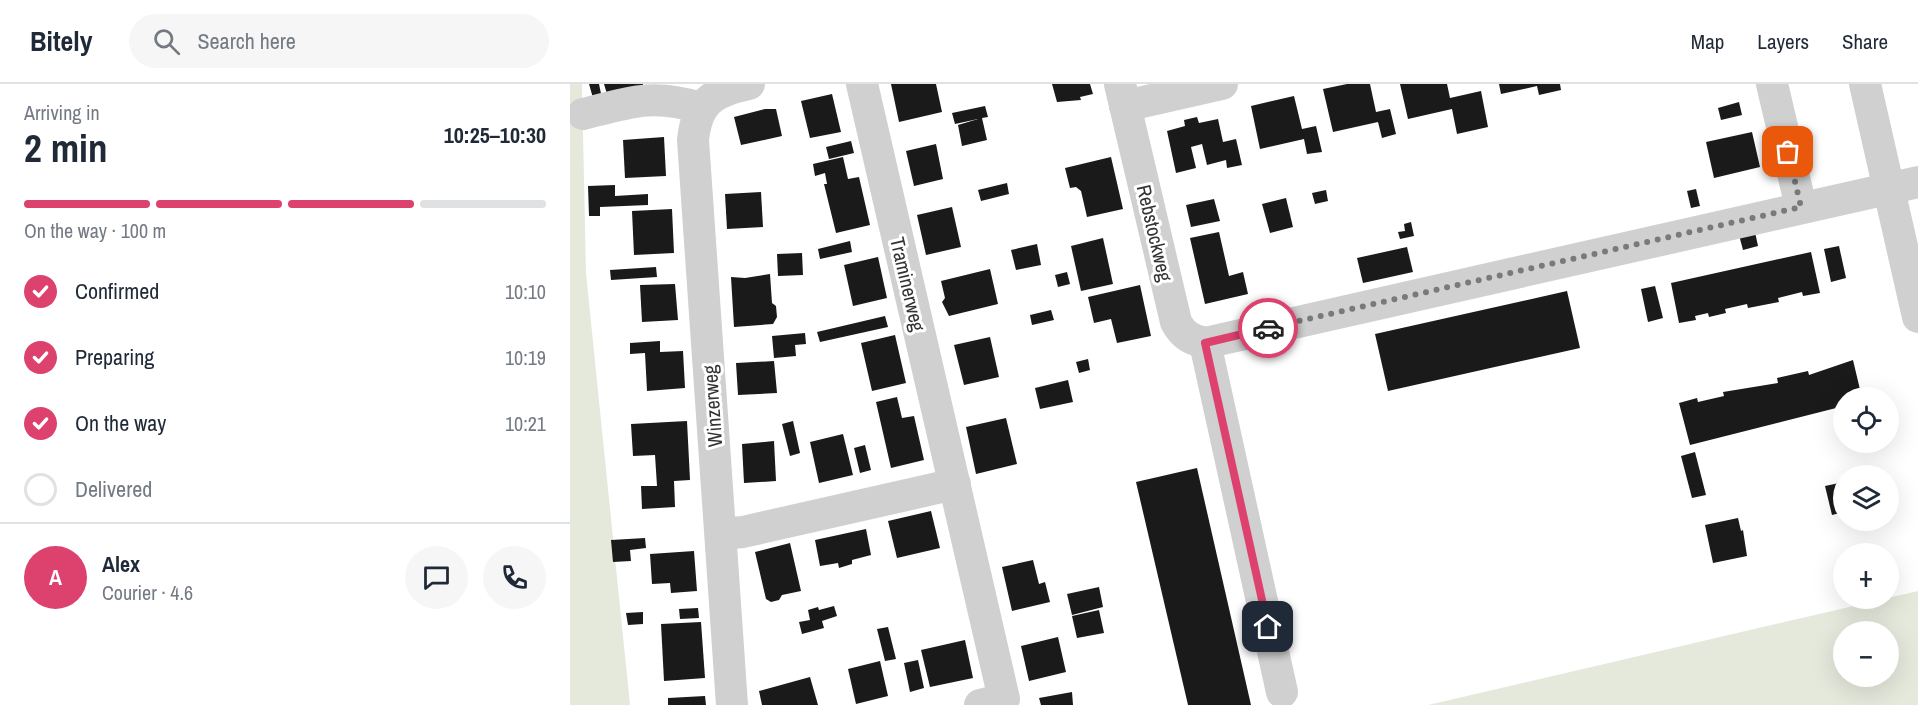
<!DOCTYPE html>
<html lang="en">
<head>
<meta charset="utf-8">
<style>
  body { margin:0; font-family:"Archivo Narrow",sans-serif; background:#f6f6f7; color:#1f2937; height:100vh; display:flex; flex-direction:column; font-size:22px; white-space:nowrap }
  * { box-sizing:border-box; margin:0 }
  p { font-size:20px; color:#747a83 }
  .icon { flex:none; width:33px; height:33px; fill:none; stroke:currentColor; stroke-width:2; stroke-linecap:round; stroke-linejoin:round }
  .map { position:relative; flex:1; overflow:hidden }
  .panel { display:flex; flex-direction:column; background:#fff; width:570px }
  .panel>* { flex:none }
  .buttons { position:absolute; left:1263px; top:303px; display:grid; gap:12px }
  .buttons a { display:grid; place-items:center; width:66px; height:66px; border-radius:50%; background:#fff; box-shadow:0 6px 24px #0002; font-size:30px }
  .pin { position:absolute; display:grid; place-items:center; width:51px; height:51px; color:#fff; margin:-26px; border-radius:12px; box-shadow:0 3px 9px #0006 }
  .courier { position:absolute; display:grid; place-items:center; width:60px; height:60px; margin:-30px; border:4px solid #dd416e; border-radius:50%; background:#fff; color:#222; box-shadow:0 2px 8px #0007 }
  .headline em { font-style:normal; font-weight:800 }
  .headline div { display:flex; flex-direction:column-reverse }
  .headline { display:flex; align-items:center; justify-content:space-between; height:102px; padding:0 24px }
  h1 { font-size:39px; font-weight:800; line-height:45px }
  .bar { display:grid; grid-template-columns:repeat(4,1fr); gap:9px 6px; align-content:center; height:72px; padding:0 24px }
  .bar i { height:8px; border-radius:4px; background:#e0e1e3 }
  .bar .current { background:#dd416e }
  .bar p { grid-column:span 4 }
  .line { display:flex; align-items:center; gap:15px; padding:0 24px; border-top:2px solid #e0e1e3 }
  .line div { flex:1 }
  .round { display:grid; place-items:center; flex:none; width:63px; height:63px; border-radius:32px; background:#f6f6f7 }
  ol { padding:0 24px; list-style:none }
  li { display:flex; align-items:center; gap:18px; height:66px }
  li p { margin-inline-start:auto }
  li .icon { padding:6px; border-radius:50%; background:#dd416e; color:#fff; stroke-width:4 }
  li:last-child { color:#747a83 }
  li i { width:33px; height:33px; border:3px solid #e0e1e3; border-radius:50% }
  header { display:flex; align-items:center; gap:36px; box-sizing:border-box; height:84px; padding:0 30px; background:#fff; border-bottom:2px solid #e0e1e3 }
  header strong { font-size:28px }
  nav { display:flex; gap:33px; margin-inline-start:auto; font-size:21px }
  .search { width:420px; height:54px; background:#f6f6f7; display:flex; align-items:center; gap:15px; box-sizing:border-box; padding:0 21px; border-radius:33px; color:#747a83; font-size:22px }
  main { display:flex; flex:1; min-height:0 }
  .map>svg:first-child { display:block }
  .green { fill:#e5e9dc; fill-rule:evenodd }
  .building { fill:#1a1a1a }
  .lines { fill:none; stroke-linecap:round; stroke-linejoin:round }
  .minor { stroke:#d0d0d0; stroke-width:32 }
  .done { stroke:#7a7a7a; stroke-width:6; stroke-dasharray:0 10.8 }
  .route { stroke:#dd416e; stroke-width:8 }
  .labels { text-anchor:middle; dominant-baseline:central; stroke-width:6; stroke-linejoin:round; paint-order:stroke }
  .street-label { font-size:20px; fill:#333; stroke:#fff }
</style>
</head>
<body>
<header>
<strong>Bitely</strong>
<div class="search"><svg class="icon" aria-label="search" viewBox="0 0 24 24"><circle cx="10" cy="10" r="6"/><path d="M15 15l6 6"/></svg>Search here</div>
<nav><a>Map</a><a>Layers</a><a>Share</a></nav>
</header>
<main>
<section class="panel">
<div class="headline"><div><h1>2 min</h1><p>Arriving in</p></div><em>10:25–10:30</em></div>
<div class="bar"><i class="current"></i><i class="current"></i><i class="current"></i><i></i><p>On the way · 100 m</p></div>
<ol>
<li><svg class="icon" aria-label="check" viewBox="0 0 24 24"><path d="M5 12l5 5 9-10"/></svg>Confirmed<p>10:10</p></li>
<li><svg class="icon" aria-label="check" viewBox="0 0 24 24"><path d="M5 12l5 5 9-10"/></svg>Preparing<p>10:19</p></li>
<li><svg class="icon" aria-label="check" viewBox="0 0 24 24"><path d="M5 12l5 5 9-10"/></svg>On the way<p>10:21</p></li>
<li><i></i>Delivered</li>
</ol>
<div class="line" style="height:108px"><b class="round" style="background:#dd416e;color:#fff">A</b><div><b>Alex</b><p>Courier · 4.6</p></div><a class="round"><svg class="icon" aria-label="chat" viewBox="0 0 24 24"><path d="M4 5h16v11H9l-5 4z"/></svg></a><a class="round"><svg class="icon" aria-label="phone" viewBox="0 0 24 24"><path d="M5 4h4l2 5-3 2q2 4 5 5l2-3 5 2v4C11 20 4 13 5 4z"/></svg></a></div>
</section>
<div class="map">
<svg width="1348" height="621" viewBox="0 0 1348 621">
  <rect width="100%" height="100%" fill="#fff"/>
  <g class="green">
    <path d="M0 0H12L16 189 60 621H0Z"/>
    <path d="M1348 507V621H858L1318 514ZM1274 548H1318V592H1274Z"/>
  </g>
  <g class="building">
    <path d="M19 0H29L33 19 25 21Z"/>
    <path d="M34 0H73V1L37 10Z"/>
    <path d="M321 0H366L372 28 329 38Z"/>
    <path d="M482 0H520L523 10 510 13 511 16 487 18Z"/>
    <path d="M777 0H800L806 28 820 25 826 50 812 54 808 38 763 48 753 5Z"/>
    <path d="M830 0H877L880 14 911 7 918 43 887 50 882 25 838 35Z"/>
    <path d="M929 0H990L991 6 969 11 967 2 931 10Z"/>
    <path d="M262 10 271 48 240 54 231 17Z"/>
    <path d="M724 12 732 45 746 42 752 68 737 70 734 55 690 65 681 22Z"/>
    <path d="M1169 18 1172 31 1151 36 1148 24Z"/>
    <path d="M415 22 418 33 412 34 417 56 392 62 388 41 408 35 385 40 382 29Z"/>
    <path d="M195 25H206L212 52 171 61 164 33Z"/>
    <path d="M627 33 629 39 648 35 653 58 666 55 672 81 657 84 656 76 637 81 632 60 621 63 626 84 606 89 597 47 615 42 614 36Z"/>
    <path d="M1182 48 1190 83 1144 94 1136 58Z"/>
    <path d="M94 53 96 92 55 94 53 56Z"/>
    <path d="M281 57 284 69 259 75 256 63Z"/>
    <path d="M366 60 373 95 344 102 336 67Z"/>
    <path d="M273 73 278 95 289 93 300 141 266 149 254 100H257L255 89 245 92 243 80Z"/>
    <path d="M541 73 553 125 517 133 511 107 506 103 500 104 495 84Z"/>
    <path d="M437 99 439 110 411 117 408 106Z"/>
    <path d="M45 101V112L78 110V121L30 123V132H19L18 102Z"/>
    <path d="M1126 105 1130 122 1121 124 1117 107Z"/>
    <path d="M756 106 758 117 745 120 742 109Z"/>
    <path d="M191 108 193 143 157 145 155 110Z"/>
    <path d="M716 114 723 143 700 149 692 120Z"/>
    <path d="M644 115 650 137 621 143 616 121Z"/>
    <path d="M382 123 391 163 356 171 347 131Z"/>
    <path d="M102 125 104 169 64 171 62 127Z"/>
    <path d="M841 138 844 152 830 155 828 148 835 147 834 140Z"/>
    <path d="M649 148 659 192 673 188 678 210 635 220 620 154Z"/>
    <path d="M1185 148 1188 162 1173 166 1169 151Z"/>
    <path d="M533 154 543 200 511 207 501 162Z"/>
    <path d="M280 157 282 168 250 175 248 165Z"/>
    <path d="M467 160 471 181 446 186 441 166Z"/>
    <path d="M1269 162 1276 194 1261 198 1254 165Z"/>
    <path d="M837 163 843 188 793 199 787 174Z"/>
    <path d="M1241 168 1250 209 1233 212 1232 208 1208 214 1209 218 1178 224 1177 220 1155 225 1156 229 1139 233 1138 229 1125 232 1126 236 1109 239 1101 199Z"/>
    <path d="M232 169 233 191 208 192 207 170Z"/>
    <path d="M308 173 317 214 283 222 274 181Z"/>
    <path d="M86 183 87 193 41 196 40 186Z"/>
    <path d="M420 185 428 220 379 232 372 218 375 214 371 197Z"/>
    <path d="M497 188 500 200 488 203 485 191Z"/>
    <path d="M200 190 202 219 206 222 207 233 203 240 164 243 161 193 175 194Z"/>
    <path d="M105 200 108 236 72 238 70 201Z"/>
    <path d="M570 201 581 252 547 259 541 235 524 239 518 213Z"/>
    <path d="M1085 202 1093 234 1078 238 1071 205Z"/>
    <path d="M997 207 1010 264 818 307 805 250Z"/>
    <path d="M481 226 484 236 462 241 460 231Z"/>
    <path d="M315 232 318 243 250 258 247 248Z"/>
    <path d="M235 249 236 260 225 261 226 272 204 274 202 252Z"/>
    <path d="M325 251 336 299 302 307 291 259Z"/>
    <path d="M420 253 429 293 394 301 384 261Z"/>
    <path d="M90 257V268L113 267 115 304 77 307 75 269 60 270V259Z"/>
    <path d="M518 275 520 286 509 289 506 278Z"/>
    <path d="M1283 276 1292 314H1274V322L1120 361 1109 319 1127 314 1128 318 1154 312 1153 308 1208 299 1207 294 1238 287 1239 291Z"/>
    <path d="M204 277 207 309 168 311 166 279Z"/>
    <path d="M498 296 503 318 470 325 465 304Z"/>
    <path d="M327 313 332 334 344 332 354 376 321 384 306 318Z"/>
    <path d="M436 334 447 380 406 390 396 343Z"/>
    <path d="M117 337 120 396 104 397 105 423 72 425 71 402H87L85 371 63 372 61 340Z"/>
    <path d="M223 337 230 369 220 372 212 340Z"/>
    <path d="M273 350 283 391 249 399 240 358Z"/>
    <path d="M204 357 206 397 174 399 172 360Z"/>
    <path d="M295 361 301 386 290 389 284 364Z"/>
    <path d="M1125 368 1136 411 1122 414 1111 372Z"/>
    <path d="M627 384 681 621H618L566 398Z"/>
    <path d="M1274 398V428L1262 431 1255 402Z"/>
    <path d="M361 427 370 464 327 474 318 437Z"/>
    <path d="M1168 434 1171 447 1173 446 1177 472 1143 479 1135 441Z"/>
    <path d="M296 445 301 471 282 476V480L269 484 268 479 250 482 245 456Z"/>
    <path d="M75 454 76 464 60 466 61 477 43 478 41 456Z"/>
    <path d="M220 459 231 507 212 511 209 516 201 518 196 515 185 468Z"/>
    <path d="M124 467 127 507 101 509 100 499 82 500 80 470Z"/>
    <path d="M463 476 469 500 475 498 480 518 442 527 432 483Z"/>
    <path d="M529 503 533 523 502 531 497 510Z"/>
    <path d="M264 522 267 532 252 537 254 544 232 550 229 538 240 536 238 526 248 523 249 526Z"/>
    <path d="M128 524 129 534 110 535 109 525Z"/>
    <path d="M529 526 534 549 507 554 502 532Z"/>
    <path d="M73 528V540L58 541 56 529Z"/>
    <path d="M131 538 135 594 94 597 91 540Z"/>
    <path d="M318 543 326 575 315 577 307 545Z"/>
    <path d="M488 553 496 588 459 597 451 562Z"/>
    <path d="M395 556 403 594 360 603 351 566Z"/>
    <path d="M348 576 354 604 340 608 334 579Z"/>
    <path d="M310 577 318 612 286 620 278 585Z"/>
    <path d="M240 593 248 621H192L189 607Z"/>
    <path d="M502 608 503 621H471L469 614Z"/>
    <path d="M135 612 136 621H98V614Z"/>
  </g>
  <g class="lines">
    <g class="minor">
      <path d="M292 0 434 615 410 621"/>
      <path d="M550 0 606 238C613 251 620 255 635 259L1348 98"/>
      <path d="M1202 0 1231 123"/>
      <path d="M1295 0 1348 233"/>
      <path d="M555 22 652 0"/>
      <path d="M13 30C60 18 83 9 131 24"/>
      <path d="M635 259 712 608"/>
      <path d="M151 450 173 448 385 400"/>
      <path d="M162 621 123 56C127 17 143 8 179 0"/>
    </g>
  </g>
  <g class="lines">
    <path class="done" d="M698 244 1231 123 1218 68"/>
    <path class="route" d="M698 543 635 259 698 244"/>
  </g>
  <g class="labels">
    <g class="street-label">
      <text transform="translate(585 149) rotate(77)">Rebstockweg</text>
      <text transform="translate(338 200) rotate(77)">Traminerweg</text>
      <text transform="translate(142 322) rotate(-94)">Winzerweg</text>
    </g>
  </g>
</svg>
<div class="buttons">
<a><svg class="icon" aria-label="locate" viewBox="0 0 24 24"><circle cx="12" cy="12" r="6"/><path d="M12 2v4M12 18v4M2 12h4M18 12h4"/></svg></a>
<a><svg class="icon" aria-label="layers" viewBox="0 0 24 24"><path d="M12 4l9 5-9 5-9-5zM3 14l9 5 9-5"/></svg></a>
<a>+</a>
<a>−</a>
</div>
<div class="pin" style="left:1218px;top:68px;background:#ea580c"><svg class="icon" aria-label="bag" viewBox="0 0 24 24"><path d="M5 8h14l-1 12H6zM9 8a3 3 0 0 1 6 0"/></svg></div>
<div class="pin" style="left:698px;top:543px;background:#1f2937"><svg class="icon" aria-label="home" viewBox="0 0 24 24"><path d="M3 11l9-7 9 7M6 9v11h12V9"/></svg></div>
<div class="courier" style="left:698px;top:244px"><svg class="icon" aria-label="car" viewBox="0 0 24 24"><path d="M5 17H2v-5l4-1 3-4h7l3 4 3 1v5h-3M9 17h6M6 11h13"/><circle cx="7" cy="17" r="2"/><circle cx="17" cy="17" r="2"/></svg></div>
</div>
</main>
</body>
</html>
